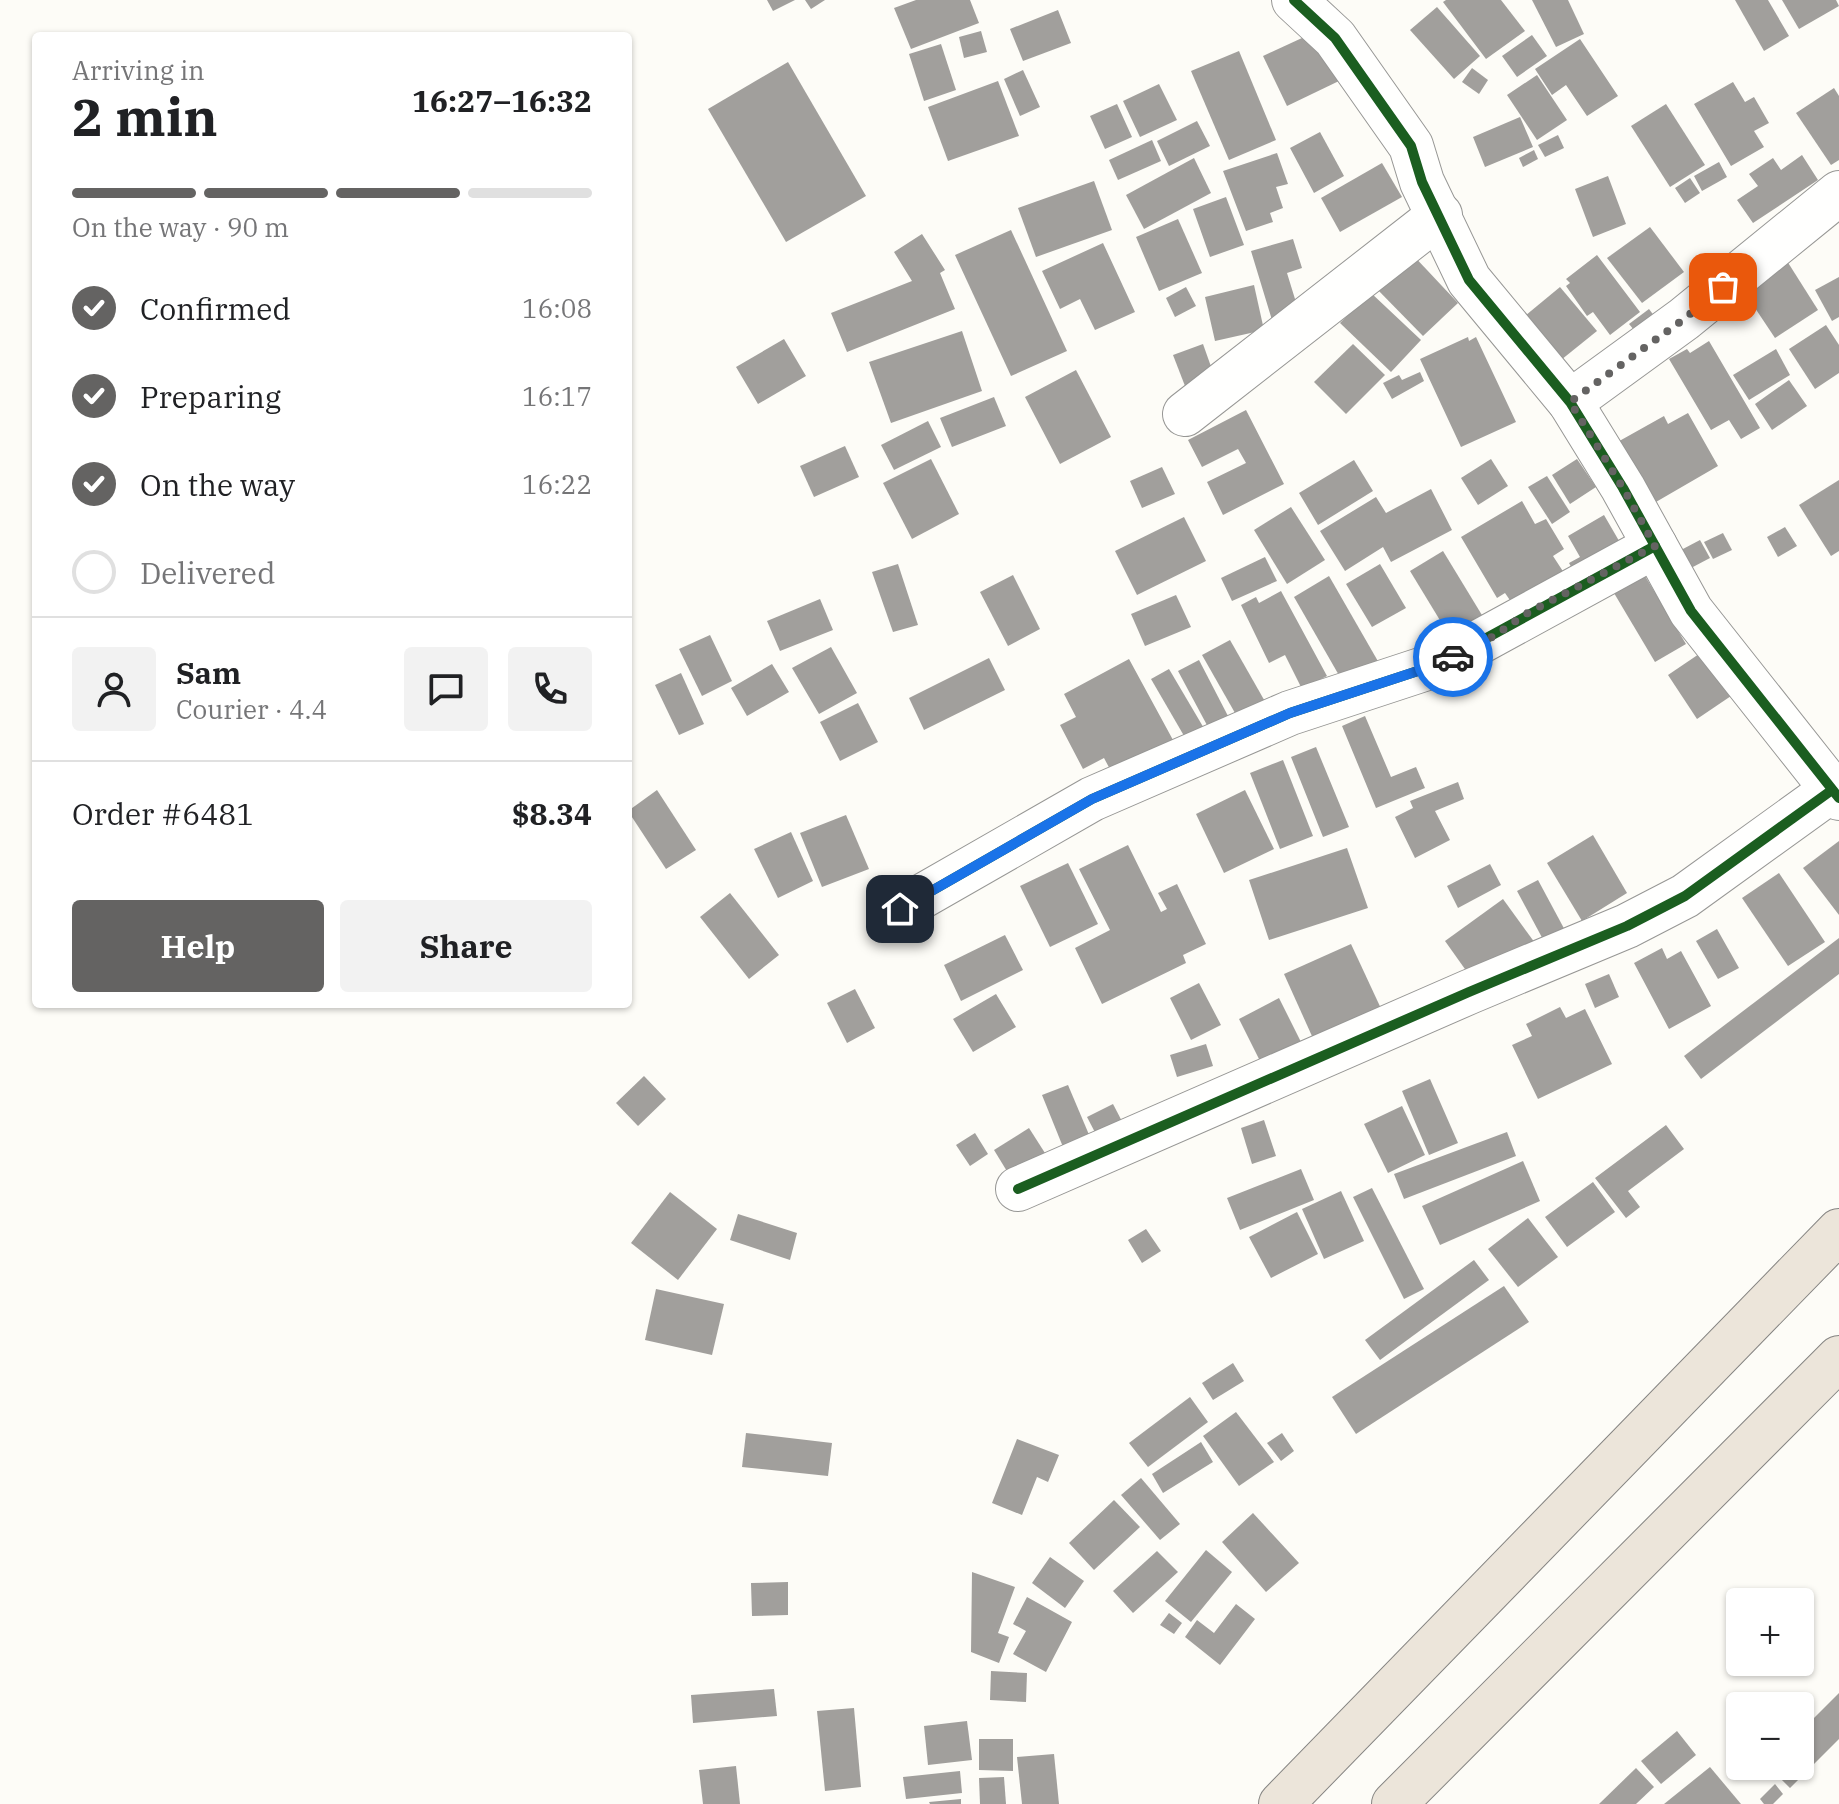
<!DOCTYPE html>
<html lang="en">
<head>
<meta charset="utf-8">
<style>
  body { margin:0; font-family:"IBM Plex Serif",serif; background:#f2f2f2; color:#202124; height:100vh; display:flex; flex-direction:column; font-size:30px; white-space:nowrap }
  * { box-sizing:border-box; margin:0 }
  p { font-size:26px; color:#757577 }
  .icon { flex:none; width:44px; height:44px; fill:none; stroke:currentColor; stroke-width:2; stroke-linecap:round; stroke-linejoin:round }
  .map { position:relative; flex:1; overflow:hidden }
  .panel { position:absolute; left:32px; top:32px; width:600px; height:976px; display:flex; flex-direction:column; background:#fff; border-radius:8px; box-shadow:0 2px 6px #0004 }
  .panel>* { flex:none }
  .tools { position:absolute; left:1726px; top:1588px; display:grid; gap:16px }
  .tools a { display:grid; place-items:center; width:88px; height:88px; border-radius:8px; background:#fff; box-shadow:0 2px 6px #0004; font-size:40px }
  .pin { position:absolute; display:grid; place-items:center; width:68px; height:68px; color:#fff; margin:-34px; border-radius:16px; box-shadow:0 4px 12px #0006 }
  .courier { position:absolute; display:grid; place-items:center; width:80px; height:80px; margin:-40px; border:6px solid #1a73e8; border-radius:50%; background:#fff; color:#222; box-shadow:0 2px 10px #0007 }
  .head em { font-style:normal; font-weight:700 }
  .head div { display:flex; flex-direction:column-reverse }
  .head { display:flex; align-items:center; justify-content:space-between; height:136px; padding:0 40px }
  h1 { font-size:52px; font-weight:700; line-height:60px }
  .bar { display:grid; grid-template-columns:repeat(4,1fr); gap:12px 8px; align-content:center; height:96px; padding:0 40px }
  .bar i { height:10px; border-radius:6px; background:#e0e0e0 }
  .bar .current { background:#646362 }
  .bar p { grid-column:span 4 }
  .line { display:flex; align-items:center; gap:20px; padding:0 40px; border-top:2px solid #e0e0e0 }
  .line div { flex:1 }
  .round { display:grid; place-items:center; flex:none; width:84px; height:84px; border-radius:8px; background:#f2f2f2 }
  ol { padding:0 40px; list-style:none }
  li { display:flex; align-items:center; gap:24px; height:88px }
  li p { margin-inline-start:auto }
  li .icon { padding:8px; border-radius:50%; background:#646362; color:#fff; stroke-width:4 }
  li:last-child { color:#757577 }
  li i { width:44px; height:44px; border:4px solid #e0e0e0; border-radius:50% }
  .button { display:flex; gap:16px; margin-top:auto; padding:16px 40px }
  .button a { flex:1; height:92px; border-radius:8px; background:#646362; color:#fff; font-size:32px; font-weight:700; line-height:92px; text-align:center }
  .button a+a { background:#f2f2f2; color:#202124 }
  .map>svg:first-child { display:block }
  .building { fill:#a19f9c }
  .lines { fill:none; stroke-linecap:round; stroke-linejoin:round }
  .minor-casing { stroke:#979795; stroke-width:46 }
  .trunk-casing { stroke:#858482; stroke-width:46 }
  .minor { stroke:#fffffe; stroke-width:44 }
  .trunk { stroke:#ece5da; stroke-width:44 }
  .cycleway-casing { stroke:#fff; stroke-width:15 }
  .cycleway { stroke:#1b5e20; stroke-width:10 }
  .done { stroke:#646362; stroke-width:8; stroke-dasharray:0 14.4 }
  .route { stroke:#1a73e8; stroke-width:10 }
</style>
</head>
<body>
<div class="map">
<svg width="1839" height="1804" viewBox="0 0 1839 1804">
  <rect width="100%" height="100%" fill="#fdfcf7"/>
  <g class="building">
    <path d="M767 0H795L773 11Z"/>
    <path d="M805 0H825L811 9Z"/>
    <path d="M916 0H970L979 23 911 49 894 8Z"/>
    <path d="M1446 0H1501L1525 31 1486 59 1443 2Z"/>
    <path d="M1532 0H1568L1584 34 1556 47Z"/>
    <path d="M1735 0H1768L1789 36 1764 51Z"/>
    <path d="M1782 0H1836L1839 6 1799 29Z"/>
    <path d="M1437 7 1480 56 1454 79 1410 30Z"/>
    <path d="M1058 10 1071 43 1023 61 1010 29Z"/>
    <path d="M981 31 987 52 964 58 959 37Z"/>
    <path d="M1315 32 1339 81 1287 106 1263 56Z"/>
    <path d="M1532 35 1547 56 1517 77 1502 56Z"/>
    <path d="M1580 39 1618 96 1587 116 1566 85 1552 95 1535 69Z"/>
    <path d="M941 44 956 90 924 101 909 54Z"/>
    <path d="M1239 51 1276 140 1229 160 1191 71Z"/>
    <path d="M788 62 866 196 786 242 708 109Z"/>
    <path d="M1472 68 1488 80 1479 94 1462 82Z"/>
    <path d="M1023 70 1040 107 1020 116 1004 79Z"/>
    <path d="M1537 75 1567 120 1537 140 1507 95Z"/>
    <path d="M998 81 1019 136 948 161 928 107Z"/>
    <path d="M1733 82 1745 102 1754 97 1769 123 1754 131 1764 147 1731 166 1694 104Z"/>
    <path d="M1159 84 1177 120 1140 137 1123 101Z"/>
    <path d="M1834 88 1839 96V160L1831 165 1796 113Z"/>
    <path d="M1117 104 1132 137 1105 149 1090 116Z"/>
    <path d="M1666 104 1705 165 1670 187 1631 126Z"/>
    <path d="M1520 117 1533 147 1485 167 1473 137Z"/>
    <path d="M1197 121 1210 146 1169 166 1157 141Z"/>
    <path d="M1320 132 1344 176 1314 193 1290 148Z"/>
    <path d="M1558 135 1564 148 1545 157 1538 145Z"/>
    <path d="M1152 140 1161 161 1118 180 1109 160Z"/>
    <path d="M1534 150 1538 159 1523 167 1519 158Z"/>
    <path d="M1277 153 1288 184 1276 187 1283 208 1270 213 1273 222 1246 231 1223 171Z"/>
    <path d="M1802 155 1818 180 1753 223 1737 200 1758 186 1749 174 1773 158 1781 170Z"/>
    <path d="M1194 158 1211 193 1144 229 1126 195Z"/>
    <path d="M1719 162 1727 177 1702 191 1694 176Z"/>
    <path d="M1382 163 1402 197 1340 232 1321 198Z"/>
    <path d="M1608 176 1626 224 1593 237 1575 189Z"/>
    <path d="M1690 178 1700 193 1685 203 1675 188Z"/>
    <path d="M1094 181 1112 230 1036 257 1018 208Z"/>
    <path d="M1226 197 1244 245 1210 257 1193 209Z"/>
    <path d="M1178 219 1202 273 1159 291 1136 237Z"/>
    <path d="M1650 227 1684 272 1642 303 1607 258Z"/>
    <path d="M1011 230 1067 351 1011 376 955 255Z"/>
    <path d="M922 234 945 270 940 273 955 309 847 352 831 313 912 281 894 252Z"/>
    <path d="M1293 239 1302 268 1287 273 1299 312 1272 320 1251 251Z"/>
    <path d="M1103 243 1135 312 1095 330 1080 299 1060 309 1042 271Z"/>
    <path d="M1411 253 1458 303 1423 336 1375 287Z"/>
    <path d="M1597 255 1640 312 1610 335 1593 312 1587 316 1566 286 1570 283 1566 279Z"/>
    <path d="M1787 261 1818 310 1775 338 1743 290Z"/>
    <path d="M1839 277V317L1832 321 1815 290Z"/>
    <path d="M1254 285 1264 330 1215 341 1205 297Z"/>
    <path d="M1186 287 1196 306 1175 317 1166 298Z"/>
    <path d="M1560 287 1597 331 1556 364 1520 320Z"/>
    <path d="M1370 292 1421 340 1391 372 1340 323Z"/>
    <path d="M1649 309 1658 321 1639 336 1629 324Z"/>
    <path d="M1826 325 1839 345V373L1815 389 1789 349Z"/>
    <path d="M962 331 982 391 891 423 869 362Z"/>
    <path d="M1468 337 1469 341 1476 337 1516 422 1461 447 1420 359Z"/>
    <path d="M784 339 806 376 758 404 736 367Z"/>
    <path d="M1709 341 1760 428 1741 439 1729 420 1711 430 1669 359 1687 349 1690 353Z"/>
    <path d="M1203 344 1214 375 1185 386 1173 355Z"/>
    <path d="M1353 344 1385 375 1346 414 1314 382Z"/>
    <path d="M1776 349 1790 375 1749 400 1733 375Z"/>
    <path d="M1076 370 1111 437 1060 464 1025 397Z"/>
    <path d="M1420 372 1424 381 1392 399 1383 383 1399 375 1402 380Z"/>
    <path d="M1789 380 1807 406 1772 430 1755 404Z"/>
    <path d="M994 397 1006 426 952 447 940 418Z"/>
    <path d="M1246 410 1284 484 1223 515 1207 482 1246 463 1238 449 1202 467 1188 440Z"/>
    <path d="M1688 413 1718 466 1649 506 1614 444 1664 416 1668 424Z"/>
    <path d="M928 421 941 447 894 470 881 445Z"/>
    <path d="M845 446 859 477 814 497 800 466Z"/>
    <path d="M931 459 959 514 912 539 883 483Z"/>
    <path d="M1491 459 1508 486 1478 505 1461 478Z"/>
    <path d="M1577 459 1596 487 1570 504 1552 475Z"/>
    <path d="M1354 460 1373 491 1318 525 1299 493Z"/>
    <path d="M1162 467 1175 494 1142 508 1130 481Z"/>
    <path d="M1547 476 1570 512 1552 524 1528 487Z"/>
    <path d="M1839 480V551L1831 556 1799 505Z"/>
    <path d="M1431 489 1452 530 1391 562 1383 547 1345 571 1320 531 1376 497 1386 513Z"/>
    <path d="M1522 501 1535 524 1546 519 1564 549 1553 556 1568 579 1516 609 1505 593 1497 598 1461 537Z"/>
    <path d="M1291 507 1325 560 1287 584 1254 530Z"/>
    <path d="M1604 515 1622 546 1575 574 1569 563 1580 557 1568 536Z"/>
    <path d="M1184 517 1206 561 1137 595 1115 551Z"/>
    <path d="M1785 527 1797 546 1778 557 1767 537Z"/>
    <path d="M1723 533 1732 550 1713 559 1704 542Z"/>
    <path d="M1700 540 1710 558 1691 568 1681 550Z"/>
    <path d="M1443 551 1488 625 1455 645 1410 571Z"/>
    <path d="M1265 557 1277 581 1232 601 1221 578Z"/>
    <path d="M898 564 918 625 893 632 872 572Z"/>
    <path d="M1380 564 1406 608 1372 627 1346 584Z"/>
    <path d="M1642 571 1686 644 1655 662 1611 588Z"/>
    <path d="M1013 575 1040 629 1008 646 980 592Z"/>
    <path d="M1329 576 1379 663 1344 684 1294 597Z"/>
    <path d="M1281 591 1327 676 1302 689 1285 655 1269 663 1241 605 1256 597 1259 603Z"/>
    <path d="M1176 595 1191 627 1145 646 1131 614Z"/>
    <path d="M820 599 833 630 780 651 767 621Z"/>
    <path d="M710 635 732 681 702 696 679 649Z"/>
    <path d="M1230 640 1271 712 1243 727 1202 655Z"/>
    <path d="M831 647 857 693 819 714 792 668Z"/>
    <path d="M1702 652 1731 696 1697 719 1668 675Z"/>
    <path d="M989 658 1005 690 924 730 909 698Z"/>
    <path d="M1129 659 1173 740 1112 773 1104 758 1083 769 1060 725 1076 717 1064 694Z"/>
    <path d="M1199 660 1228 716 1208 727 1178 671Z"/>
    <path d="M772 664 789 692 747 716 731 688Z"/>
    <path d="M1169 669 1205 730 1187 741 1151 679Z"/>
    <path d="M681 673 704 724 679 735 655 685Z"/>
    <path d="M858 703 878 742 840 761 820 722Z"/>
    <path d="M1365 716 1391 777 1416 767 1425 788 1376 808 1342 726Z"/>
    <path d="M1316 747 1349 827 1323 837 1291 757Z"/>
    <path d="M1283 760 1313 836 1280 849 1250 773Z"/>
    <path d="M1458 782 1464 799 1435 811 1450 840 1415 858 1395 817 1413 808 1410 801Z"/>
    <path d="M657 790 696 850 666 869 628 811Z"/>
    <path d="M1245 790 1274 849 1224 873 1196 814Z"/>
    <path d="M846 815 869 869 822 887 800 833Z"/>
    <path d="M791 832 813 881 778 898 754 849Z"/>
    <path d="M1593 835 1627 893 1582 921 1547 863Z"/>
    <path d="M1839 841V915L1803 868Z"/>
    <path d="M1128 845 1161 912 1167 909 1158 893 1177 884 1206 944 1183 955 1186 963 1102 1004 1075 948 1110 930 1079 869Z"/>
    <path d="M1347 848 1368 908 1269 940 1249 880Z"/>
    <path d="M1068 863 1098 924 1050 947 1020 886Z"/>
    <path d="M1490 864 1501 885 1458 908 1447 886Z"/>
    <path d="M1779 873 1825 942 1788 966 1742 898Z"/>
    <path d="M1538 880 1567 934 1546 945 1517 891Z"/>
    <path d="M730 893 779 955 749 979 700 917Z"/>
    <path d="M1503 899 1535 943 1477 986 1445 941Z"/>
    <path d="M1717 929 1739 968 1718 979 1696 941Z"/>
    <path d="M1005 935 1023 970 961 1001 944 965Z"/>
    <path d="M1839 938V974L1701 1079 1684 1056Z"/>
    <path d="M1351 944 1384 1015 1316 1045 1284 974Z"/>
    <path d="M1662 948 1667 959 1681 951 1711 1006 1669 1029 1634 963Z"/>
    <path d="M1609 974 1619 997 1595 1008 1585 984Z"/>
    <path d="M1199 983 1221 1025 1191 1040 1170 998Z"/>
    <path d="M855 989 875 1028 847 1043 827 1003Z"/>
    <path d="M996 994 1016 1027 973 1052 953 1019Z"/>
    <path d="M1279 998 1303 1046 1263 1067 1239 1019Z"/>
    <path d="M1560 1007 1566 1018 1585 1009 1612 1064 1538 1099 1512 1045 1532 1036 1526 1024Z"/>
    <path d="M1206 1044 1213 1066 1177 1077 1170 1055Z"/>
    <path d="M644 1076 666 1099 638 1126 616 1103Z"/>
    <path d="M1430 1079 1458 1143 1429 1155 1402 1091Z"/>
    <path d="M1068 1085 1090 1137 1063 1147 1042 1095Z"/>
    <path d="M1113 1104 1126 1129 1100 1142 1087 1117Z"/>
    <path d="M1402 1106 1425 1155 1388 1173 1364 1124Z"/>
    <path d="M1264 1120 1276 1156 1252 1164 1241 1128Z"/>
    <path d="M1666 1125 1684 1149 1628 1191 1640 1207 1626 1218 1595 1178Z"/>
    <path d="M1029 1128 1052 1164 1016 1186 994 1150Z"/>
    <path d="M1507 1132 1516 1156 1404 1199 1394 1174Z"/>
    <path d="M975 1133 988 1154 970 1166 956 1145Z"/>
    <path d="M1523 1161 1540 1201 1440 1245 1422 1206Z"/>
    <path d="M1301 1169 1314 1200 1240 1230 1227 1198Z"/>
    <path d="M1593 1182 1615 1212 1567 1247 1545 1217Z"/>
    <path d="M1372 1188 1424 1289 1404 1299 1353 1197Z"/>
    <path d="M1341 1191 1364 1241 1324 1259 1302 1209Z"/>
    <path d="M670 1192 717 1229 678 1280 631 1243Z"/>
    <path d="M1297 1212 1318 1254 1271 1278 1249 1237Z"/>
    <path d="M738 1214 797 1233 790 1260 730 1240Z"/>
    <path d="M1528 1218 1558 1257 1518 1287 1488 1249Z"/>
    <path d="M1146 1229 1161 1251 1142 1263 1128 1240Z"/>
    <path d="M1474 1260 1489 1280 1380 1360 1365 1340Z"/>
    <path d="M1504 1286 1529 1322 1356 1434 1332 1397Z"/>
    <path d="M656 1289 724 1304 712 1355 645 1340Z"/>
    <path d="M1233 1363 1244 1381 1213 1400 1202 1383Z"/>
    <path d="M1190 1397 1208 1422 1148 1467 1129 1443Z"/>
    <path d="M1236 1412 1274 1462 1239 1486 1203 1436Z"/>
    <path d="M746 1433 832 1443 828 1476 742 1467Z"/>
    <path d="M1282 1433 1294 1451 1281 1461 1267 1443Z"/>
    <path d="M1017 1439 1059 1455 1048 1482 1037 1477 1022 1515 992 1503Z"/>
    <path d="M1201 1442 1213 1462 1163 1493 1152 1474Z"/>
    <path d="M1141 1478 1180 1524 1160 1540 1121 1495Z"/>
    <path d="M1114 1500 1140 1527 1094 1570 1069 1543Z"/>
    <path d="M1253 1513 1299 1563 1266 1592 1222 1542Z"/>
    <path d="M1206 1550 1232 1572 1191 1622 1165 1601Z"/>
    <path d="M1157 1551 1178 1572 1133 1613 1113 1591Z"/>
    <path d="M1050 1557 1084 1581 1065 1608 1032 1583Z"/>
    <path d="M972 1572 1015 1587 998 1633 1009 1637 999 1663 971 1652Z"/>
    <path d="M788 1582V1615L752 1616 751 1583Z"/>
    <path d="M1027 1597 1072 1622 1046 1672 1013 1654 1026 1631 1013 1624Z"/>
    <path d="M1236 1604 1255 1619 1220 1665 1185 1637 1197 1620 1214 1633Z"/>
    <path d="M1169 1613 1182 1623 1174 1634 1160 1625Z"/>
    <path d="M991 1671 1027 1673 1026 1702 990 1700Z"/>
    <path d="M774 1689 777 1716 693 1723 691 1695Z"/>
    <path d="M1839 1693V1739L1790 1788 1768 1766H1800V1732Z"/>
    <path d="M854 1708 861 1787 825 1791 817 1711Z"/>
    <path d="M967 1721 972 1760 928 1765 924 1726Z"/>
    <path d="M1677 1731 1696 1755 1661 1784 1641 1761Z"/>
    <path d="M979 1739H1013V1771L979 1770Z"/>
    <path d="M1054 1754 1059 1804H1022L1017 1757Z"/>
    <path d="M736 1766 740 1804H703L699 1770Z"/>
    <path d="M1710 1767 1741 1804H1664Z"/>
    <path d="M1636 1768 1654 1787 1636 1804H1599Z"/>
    <path d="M960 1771 962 1793 906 1799 903 1777Z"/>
    <path d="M1004 1777 1006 1804H980L979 1778Z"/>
    <path d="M1775 1784 1783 1794 1773 1804H1764L1760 1799Z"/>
    <path d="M961 1799V1804H930L929 1802Z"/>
  </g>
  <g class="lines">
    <g class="minor-casing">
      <g id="minor">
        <path d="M1294 0 1335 38 1411 146 1422 182 1469 280 1570 402 1623 488 1691 611 1839 798"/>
        <path d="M1570 402 1684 319 1839 193"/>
        <path d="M1185 414 1440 215"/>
        <path d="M900 909 1092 799 1290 713 1439 664 1655 546"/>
        <path d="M1018 1189 1469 992 1627 926 1685 896 1832 790"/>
      </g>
    </g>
    <g class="trunk-casing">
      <g id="trunk">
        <path d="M1281 1804 1839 1231"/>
        <path d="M1394 1804 1839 1358"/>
      </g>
    </g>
    <use href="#minor" class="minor"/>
    <use href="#trunk" class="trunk"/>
    <g class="cycleway-casing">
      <g id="cycleway">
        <path d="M1294 0 1335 38 1411 146 1422 182 1469 280 1570 402 1623 488 1691 611 1839 798"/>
        <path d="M900 909 1092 799 1290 713 1439 664 1655 546"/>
        <path d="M1018 1189 1469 992 1627 926 1685 896 1832 790"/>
      </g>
    </g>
    <use href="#cycleway" class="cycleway"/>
  </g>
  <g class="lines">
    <path class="done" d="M1453 657 1494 636 1524 615 1655 546 1623 488 1570 402 1684 319 1723 287"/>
    <path class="route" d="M900 909 1092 799 1290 713 1439 664 1453 657"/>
  </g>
</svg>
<div class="tools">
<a>+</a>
<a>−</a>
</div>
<div class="pin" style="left:1723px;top:287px;background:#ea580c"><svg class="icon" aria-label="bag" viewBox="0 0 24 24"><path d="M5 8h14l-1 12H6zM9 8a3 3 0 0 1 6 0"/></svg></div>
<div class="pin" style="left:900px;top:909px;background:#1f2937"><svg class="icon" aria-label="home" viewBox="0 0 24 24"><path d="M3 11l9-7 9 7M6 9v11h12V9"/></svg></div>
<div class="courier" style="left:1453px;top:657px"><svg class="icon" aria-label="car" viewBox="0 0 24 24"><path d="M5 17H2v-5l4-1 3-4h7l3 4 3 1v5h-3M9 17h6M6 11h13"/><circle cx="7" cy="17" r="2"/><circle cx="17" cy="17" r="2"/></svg></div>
<section class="panel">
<div class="head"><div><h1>2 min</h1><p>Arriving in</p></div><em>16:27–16:32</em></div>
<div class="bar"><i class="current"></i><i class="current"></i><i class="current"></i><i></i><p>On the way · 90 m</p></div>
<ol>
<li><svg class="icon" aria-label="check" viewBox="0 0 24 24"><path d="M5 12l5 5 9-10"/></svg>Confirmed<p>16:08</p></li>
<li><svg class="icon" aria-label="check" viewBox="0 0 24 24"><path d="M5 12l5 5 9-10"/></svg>Preparing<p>16:17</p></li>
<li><svg class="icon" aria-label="check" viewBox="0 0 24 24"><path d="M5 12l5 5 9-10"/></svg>On the way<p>16:22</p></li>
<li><i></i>Delivered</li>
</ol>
<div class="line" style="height:144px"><a class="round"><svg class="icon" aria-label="person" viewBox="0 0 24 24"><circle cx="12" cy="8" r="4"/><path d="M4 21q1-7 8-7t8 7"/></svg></a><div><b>Sam</b><p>Courier · 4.4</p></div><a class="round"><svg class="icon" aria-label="chat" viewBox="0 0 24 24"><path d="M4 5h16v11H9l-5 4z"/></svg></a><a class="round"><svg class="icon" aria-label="phone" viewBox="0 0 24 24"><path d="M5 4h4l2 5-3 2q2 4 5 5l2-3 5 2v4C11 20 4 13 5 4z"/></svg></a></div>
<div class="line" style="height:104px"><div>Order #6481</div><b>$8.34</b></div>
<div class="button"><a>Help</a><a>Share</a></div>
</section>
</div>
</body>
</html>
